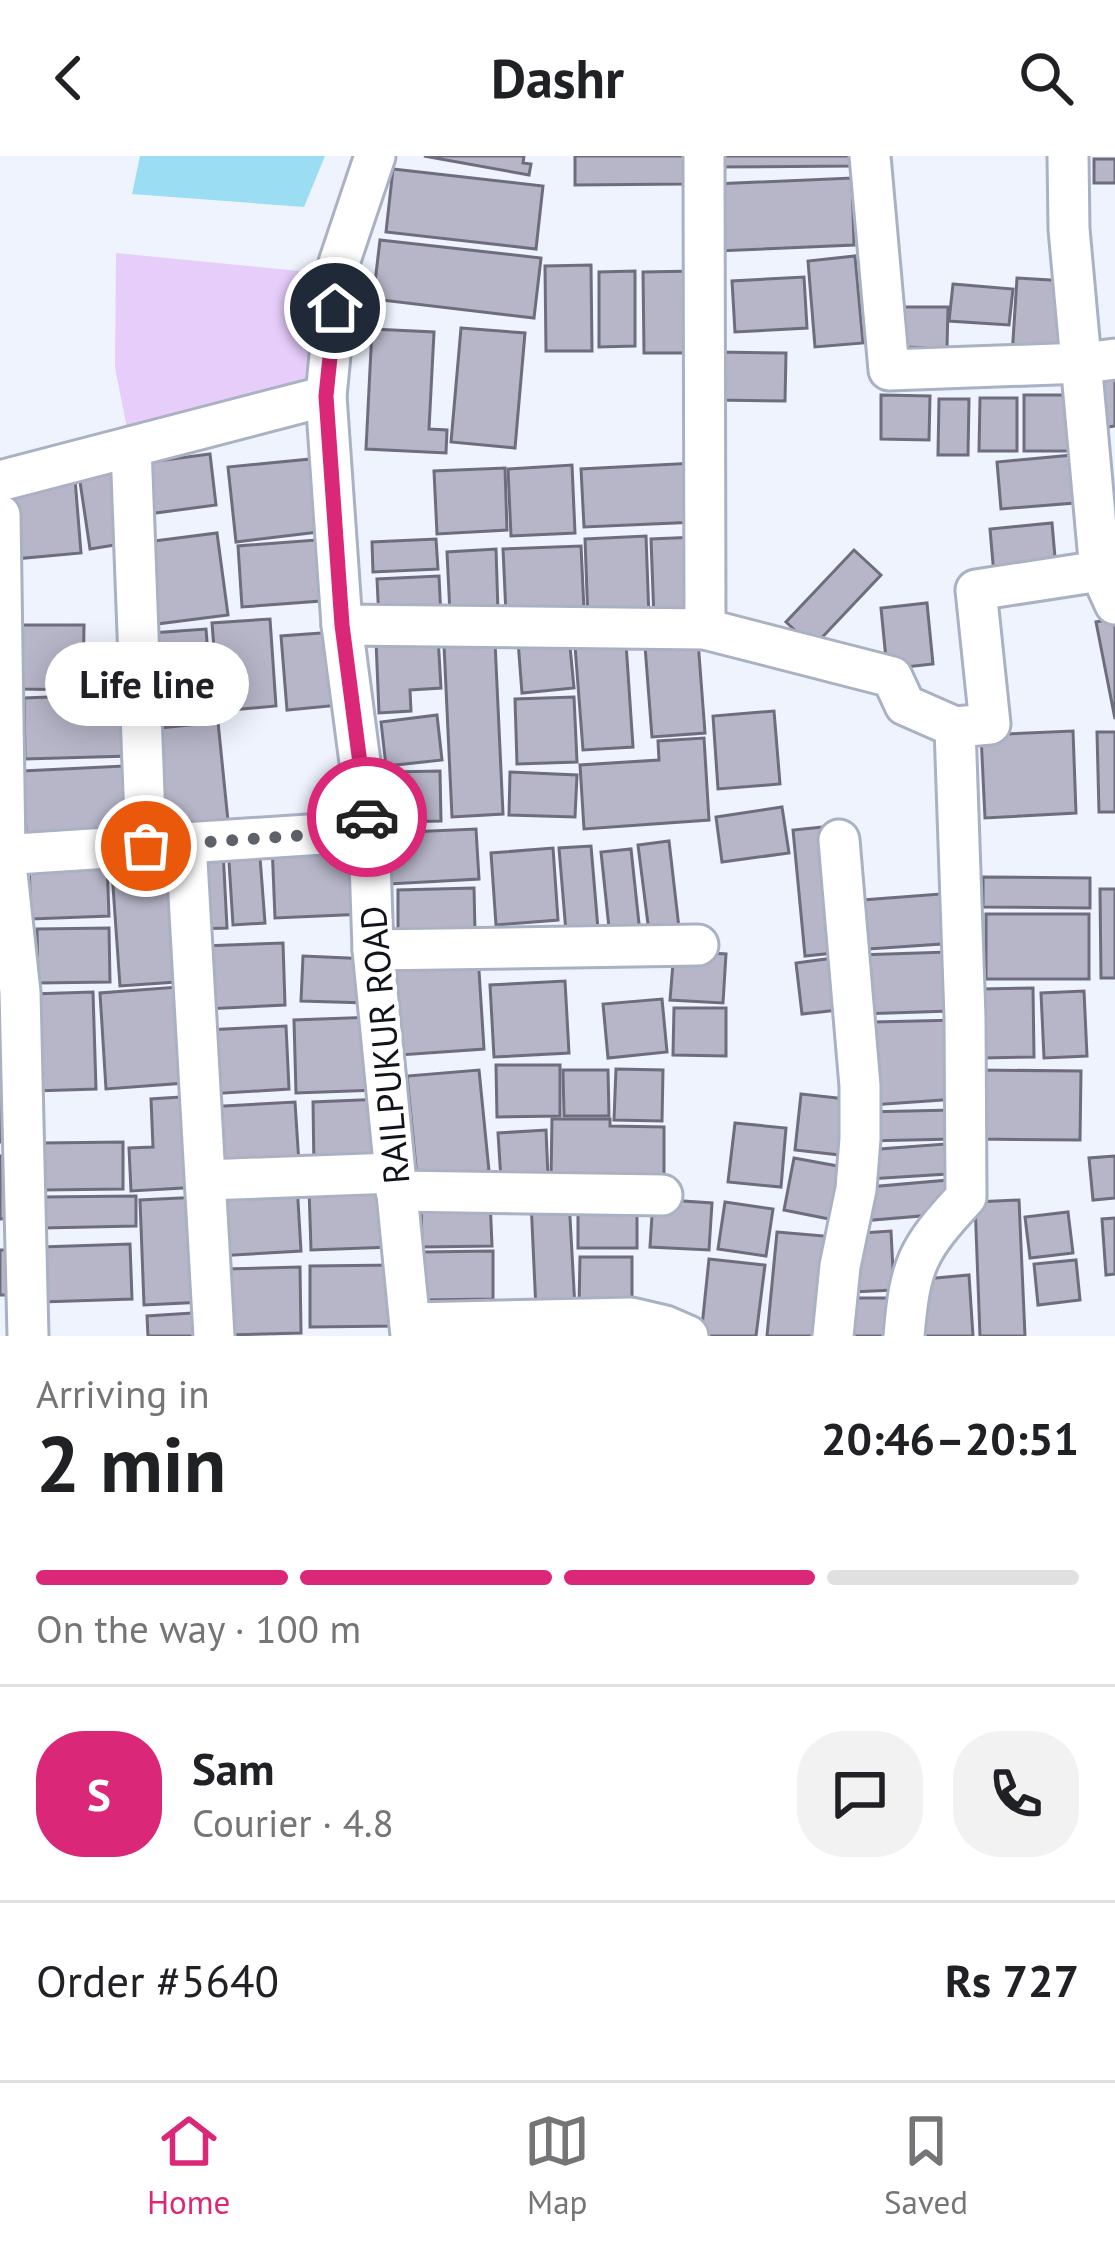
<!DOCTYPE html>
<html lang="en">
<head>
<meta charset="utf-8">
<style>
  body { margin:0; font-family:"PT Sans",sans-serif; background:#f2f2f2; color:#202124; height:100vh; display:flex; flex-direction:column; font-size:45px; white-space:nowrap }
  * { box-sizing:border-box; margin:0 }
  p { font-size:39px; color:#757577 }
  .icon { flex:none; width:66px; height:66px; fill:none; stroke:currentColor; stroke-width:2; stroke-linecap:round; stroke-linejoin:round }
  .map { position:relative; height:1180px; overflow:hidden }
  .panel { display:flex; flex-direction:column; background:#fff; flex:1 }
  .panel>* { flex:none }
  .pin { position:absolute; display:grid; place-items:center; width:102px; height:102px; color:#fff; margin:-51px; border:6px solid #fff; border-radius:50%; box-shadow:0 3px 12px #0007 }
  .courier { position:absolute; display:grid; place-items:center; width:120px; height:120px; margin:-60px; border:9px solid #db2777; border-radius:50%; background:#fff; color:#222; box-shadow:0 3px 15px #0007 }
  .bubble { position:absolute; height:84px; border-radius:42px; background:#fff; box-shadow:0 6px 30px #0003; font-size:39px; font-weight:700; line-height:84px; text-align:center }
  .head em { font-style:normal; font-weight:700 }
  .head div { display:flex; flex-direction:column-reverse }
  .head { display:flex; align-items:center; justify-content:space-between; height:204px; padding:0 36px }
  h1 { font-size:78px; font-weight:700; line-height:90px }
  .bar { display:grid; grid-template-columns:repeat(4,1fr); gap:18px 12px; align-content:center; height:144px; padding:0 36px }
  .bar i { height:15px; border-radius:9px; background:#e0e0e0 }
  .bar .current { background:#db2777 }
  .bar p { grid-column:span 4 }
  .line { display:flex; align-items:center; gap:30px; padding:0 36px; border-top:3px solid #e0e0e0 }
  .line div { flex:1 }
  .round { display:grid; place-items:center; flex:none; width:126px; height:126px; border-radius:48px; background:#f2f2f2 }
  header { display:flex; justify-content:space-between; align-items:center; height:156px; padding:0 36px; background:#fff; font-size:54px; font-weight:700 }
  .tab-bar { display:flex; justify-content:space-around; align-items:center; height:168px; border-top:3px solid #e0e0e0; background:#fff; font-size:33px; color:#757577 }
  .tab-bar a { display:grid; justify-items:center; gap:6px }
  .tab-bar .current { color:#db2777 }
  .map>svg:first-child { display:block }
  .green { fill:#e7cdf9 }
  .water { fill:#9bddf2 }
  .building { fill:#b7b6c9; stroke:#6e6d7e; stroke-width:3 }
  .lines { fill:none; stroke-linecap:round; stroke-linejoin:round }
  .minor-casing { stroke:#a9b1c3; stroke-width:45 }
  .minor { stroke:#fff; stroke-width:39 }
  .done { stroke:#5e6169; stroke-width:12; stroke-dasharray:0 21.6 }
  .route { stroke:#db2777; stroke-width:15 }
  .labels { text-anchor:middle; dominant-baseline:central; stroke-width:9; stroke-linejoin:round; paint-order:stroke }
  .street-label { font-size:36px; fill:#101319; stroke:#fff }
</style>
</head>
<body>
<header><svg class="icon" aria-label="back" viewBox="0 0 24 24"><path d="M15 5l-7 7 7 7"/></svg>Dashr<svg class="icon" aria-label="search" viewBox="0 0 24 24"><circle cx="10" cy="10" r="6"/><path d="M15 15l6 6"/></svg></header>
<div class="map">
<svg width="1115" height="1180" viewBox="0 0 1115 1180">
  <rect width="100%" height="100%" fill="#eef3fe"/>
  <path class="green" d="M116 97 319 117 305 222 127 272 115 212Z"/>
  <path class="water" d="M140 0H325L304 51 132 38Z"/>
  <g class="building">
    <path d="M424 0H524L523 7 531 8 529 19Z"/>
    <path d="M575 0H685V28L575 29Z"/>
    <path d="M712 0H854V10L712 11Z"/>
    <rect x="1094" y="3" width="21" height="24"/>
    <path d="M393 13 543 30 536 93 386 76Z"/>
    <path d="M852 22 854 89 717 95 714 28Z"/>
    <path d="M380 84 541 102 534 162 373 143Z"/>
    <path d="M855 100 863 187 815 191 808 105Z"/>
    <path d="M591 109 592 195H546L545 110Z"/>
    <path d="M635 115V190L599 191V116Z"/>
    <path d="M695 115 696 197H644L643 116Z"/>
    <path d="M804 121 807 172 735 176 732 125Z"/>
    <path d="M1017 122 1066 125 1062 202 1012 200Z"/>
    <path d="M953 128 1013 133 1009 169 949 165Z"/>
    <path d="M894 151H948L947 192 894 191Z"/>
    <path d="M461 172 525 177 515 292 451 286Z"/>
    <path d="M372 173 434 176 429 273 447 274 446 297 366 293Z"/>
    <path d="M717 196 786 197 785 245 717 244Z"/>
    <path d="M1115 211V270L1101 272 1092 215Z"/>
    <path d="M881 239 930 240 929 284 881 283Z"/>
    <rect x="1024" y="239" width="57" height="56"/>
    <path d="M980 242H1017V295H979Z"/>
    <path d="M939 243H969L968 299H938Z"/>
    <path d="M210 298 216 349 148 358 142 307Z"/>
    <path d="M1084 298 1087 346 1001 353 997 306Z"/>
    <path d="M311 303 319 376 236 386 228 311Z"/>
    <path d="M695 307 697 366 584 371 581 313Z"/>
    <path d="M572 309 575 377 511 380 508 313Z"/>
    <path d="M505 312 507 374 437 378 434 315Z"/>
    <path d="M116 313 127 387 90 393 79 319Z"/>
    <path d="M75 323 81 397 14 403 8 329Z"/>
    <path d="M1052 367 1056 413 994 419 990 373Z"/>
    <path d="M217 377 228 459 157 468 146 386Z"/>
    <path d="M646 380 649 462 588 465 585 383Z"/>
    <path d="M697 381 700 461 654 463 651 383Z"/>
    <path d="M329 383 334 444 242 451 238 390Z"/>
    <path d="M436 383 438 413 373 416 372 386Z"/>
    <path d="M581 390 584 454 506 458 503 393Z"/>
    <path d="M496 393 498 456 450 458 447 396Z"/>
    <path d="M854 394 881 419 813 491 786 466Z"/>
    <path d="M439 420 441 461 379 465 377 423Z"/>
    <path d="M927 447 933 508 887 513 881 452Z"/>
    <path d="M1115 462V563L1096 466Z"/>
    <path d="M270 463 276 550 219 555 212 467Z"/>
    <path d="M19 469H84L83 534 19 533Z"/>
    <path d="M206 473 212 553 158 557 152 477Z"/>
    <path d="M334 476 340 549 287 554 281 480Z"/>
    <path d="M569 480 574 532 522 537 518 485Z"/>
    <path d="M438 481 441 532 410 534 411 555 379 557 376 485Z"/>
    <path d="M698 485 705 577 652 581 645 490Z"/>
    <path d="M495 486 503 658 452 661 444 489Z"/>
    <path d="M626 487 633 591 583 594 575 490Z"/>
    <path d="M128 538 130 600 25 603 24 542Z"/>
    <path d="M574 541 577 606 517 608 515 543Z"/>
    <path d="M774 555 780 628 718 633 713 560Z"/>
    <path d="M437 559 442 604 386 610 381 566Z"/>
    <path d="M218 566 228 665 160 671 150 573Z"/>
    <path d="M1073 575 1076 657 985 662 981 579Z"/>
    <path d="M1097 576H1115V656H1099Z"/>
    <path d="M704 582 709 664 584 673 580 609 659 604 658 585Z"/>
    <path d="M124 610 127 672 26 677 23 615Z"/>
    <path d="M440 615 441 665 392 666 391 616Z"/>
    <path d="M510 616 577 619 575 661 509 659Z"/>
    <path d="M782 651 789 697 722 706 716 661Z"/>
    <path d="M833 670 844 796 805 800 793 674Z"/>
    <path d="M476 673 479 723 389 728 386 677Z"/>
    <path d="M362 684 365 758 275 762 272 688Z"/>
    <path d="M669 685 679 772 649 776 638 689Z"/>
    <path d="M259 688 265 767 233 769 228 690Z"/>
    <path d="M591 690 598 773 566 776 559 692Z"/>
    <path d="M553 692 558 764 496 769 491 697Z"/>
    <path d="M631 693 640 777 610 781 601 696Z"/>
    <path d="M223 694 227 772 195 773 192 695Z"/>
    <path d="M181 697 190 825 120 830 111 702Z"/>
    <path d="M107 705 109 760 31 763 29 708Z"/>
    <path d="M983 721 1090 722V752L983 751Z"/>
    <path d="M474 732 475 775 398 777V734Z"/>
    <path d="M1100 733H1115V822H1101Z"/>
    <path d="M953 737 956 787 854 794 850 745Z"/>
    <rect x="986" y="758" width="103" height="65"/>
    <path d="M109 772 110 826 38 827 37 773Z"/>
    <path d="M283 787 285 849 205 853 203 790Z"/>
    <path d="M674 795 726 798 723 847 670 844Z"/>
    <path d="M948 796 950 855 860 858 858 799Z"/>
    <path d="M478 799 484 893 400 899 393 805Z"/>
    <path d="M303 800 369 803 367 847 301 845Z"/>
    <path d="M841 801 848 853 802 858 796 807Z"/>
    <path d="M565 825 569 897 494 901 490 829Z"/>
    <path d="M178 831 185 927 106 933 100 837Z"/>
    <path d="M1033 832 1034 901 984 902 982 833Z"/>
    <path d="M1084 835 1087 900 1044 902 1041 837Z"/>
    <path d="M93 836 96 933 34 935 31 838Z"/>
    <path d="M662 843 667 896 608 902 603 848Z"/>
    <path d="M674 852H726V900L673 899Z"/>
    <path d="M375 861 377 934 296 937 294 864Z"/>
    <path d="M960 864 956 943 872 949 874 866Z"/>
    <path d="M286 870 289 933 209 938 206 874Z"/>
    <path d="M12 896 14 986H0V897Z"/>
    <path d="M496 909H560V960L497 961Z"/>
    <path d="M616 913 663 914 662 965 614 964Z"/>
    <path d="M479 914 489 1015 417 1022 407 920Z"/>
    <path d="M563 914H608L609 960H564Z"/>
    <path d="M977 914 1081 915 1080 984 976 983Z"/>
    <path d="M801 938 856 944 849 1000 795 994Z"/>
    <path d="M195 940 200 1031 131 1035 129 992 153 991 151 943Z"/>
    <path d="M383 943 384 1012 314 1014 313 946Z"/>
    <path d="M295 946 299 1008 210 1013 207 951Z"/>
    <path d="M953 954 954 983 865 985V956Z"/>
    <path d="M552 963H610V970L664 971V1024L551 1022Z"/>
    <path d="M735 967 786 972 781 1031 728 1026Z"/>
    <path d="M546 974 548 1021 501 1024 498 977Z"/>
    <path d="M123 986V1033L42 1034V987Z"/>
    <path d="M945 988 947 1018 869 1023 867 994Z"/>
    <path d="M0 1000H15V1062L0 1063Z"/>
    <path d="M1115 1000V1042L1093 1044 1089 1002Z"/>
    <path d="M794 1002 854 1013 844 1066 784 1054Z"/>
    <path d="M949 1024 944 1058 861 1065 869 1031Z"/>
    <path d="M297 1028 301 1095 217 1100 213 1033Z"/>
    <path d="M390 1029 392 1091 311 1094 309 1032Z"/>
    <path d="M136 1040V1070L43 1072V1041Z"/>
    <path d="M200 1041 205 1146 144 1149 140 1044Z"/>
    <path d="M490 1042 492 1090 422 1091 421 1043Z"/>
    <path d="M569 1043 575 1152 536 1154 531 1045Z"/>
    <path d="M653 1043 712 1047 709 1094 650 1091Z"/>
    <rect x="578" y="1044" width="59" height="48"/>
    <path d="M1019 1044 1025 1180H980L975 1046Z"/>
    <path d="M725 1046 773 1053 766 1100 718 1093Z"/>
    <path d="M1068 1056 1073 1097 1030 1102 1025 1061Z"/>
    <path d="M1115 1062V1118L1106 1119 1102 1063Z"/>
    <path d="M891 1075 894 1134 852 1136 848 1078Z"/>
    <path d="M777 1076 836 1081 827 1180H767Z"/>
    <path d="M130 1088 132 1143 42 1146 41 1091Z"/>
    <rect x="0" y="1094" width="17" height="45"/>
    <path d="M493 1095V1143L424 1144 423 1096Z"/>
    <path d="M580 1101H632V1152H579Z"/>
    <path d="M709 1103 765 1109 756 1180H701Z"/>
    <path d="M1076 1104 1080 1144 1038 1149 1034 1108Z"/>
    <path d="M397 1109V1170L310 1171V1110Z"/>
    <path d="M300 1111 301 1177 226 1179 224 1113Z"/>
    <path d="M969 1119 973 1180H917L913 1124Z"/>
    <path d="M839 1142H897L898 1180H839Z"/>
    <path d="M207 1156 208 1180H148L147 1160Z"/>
  </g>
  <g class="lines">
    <g class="minor-casing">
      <g id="minor">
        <path d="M375 0 339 107 326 240 342 469 369 675 373 794 411 1180"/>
        <path d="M704 0 705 473"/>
        <path d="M870 0 889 214 1083 207 1115 203"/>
        <path d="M1068 0 1069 73 1100 415 1115 448"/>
        <path d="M131 291 146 690"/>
        <path d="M0 325 326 240"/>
        <path d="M0 359 5 699 20 836 28 1180"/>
        <path d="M342 469 705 473 892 521 905 549 955 571"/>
        <path d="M186 687 214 1180"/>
        <path d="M0 699 369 675"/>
        <path d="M373 794 698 789"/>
        <path d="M206 1024 394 1017"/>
        <path d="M396 1035 662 1039"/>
        <path d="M410 1167 631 1162 665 1170 688 1180"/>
        <path d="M833 1180 840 1110 856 1033 860 983V930L839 684"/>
        <path d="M904 1180C910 1108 917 1094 966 1041L965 862 955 571 990 568 976 434 1100 415"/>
      </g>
    </g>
    <use href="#minor" class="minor"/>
  </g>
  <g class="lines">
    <path class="done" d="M146 690 369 675 367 661"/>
    <path class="route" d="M335 152 326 240 342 469 367 661"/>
  </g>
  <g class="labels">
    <g class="street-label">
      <text transform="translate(384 889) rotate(-95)">RAILPUKUR ROAD</text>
    </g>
  </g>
</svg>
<div class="pin" style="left:146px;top:690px;background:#ea580c"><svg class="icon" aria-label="bag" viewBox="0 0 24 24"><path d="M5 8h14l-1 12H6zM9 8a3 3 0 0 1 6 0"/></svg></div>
<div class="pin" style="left:335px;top:152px;background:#1f2937"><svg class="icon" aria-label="home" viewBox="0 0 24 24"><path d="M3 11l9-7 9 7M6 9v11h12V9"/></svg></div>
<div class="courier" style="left:367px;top:661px"><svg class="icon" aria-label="car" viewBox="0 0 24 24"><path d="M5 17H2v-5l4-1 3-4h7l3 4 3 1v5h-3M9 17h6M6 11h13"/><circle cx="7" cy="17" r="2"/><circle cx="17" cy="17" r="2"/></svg></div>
<div class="bubble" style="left:45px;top:486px;width:204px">Life line</div>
</div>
<section class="panel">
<div class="head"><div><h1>2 min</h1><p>Arriving in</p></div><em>20:46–20:51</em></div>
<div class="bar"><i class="current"></i><i class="current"></i><i class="current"></i><i></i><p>On the way · 100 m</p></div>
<div class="line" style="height:216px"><b class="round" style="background:#db2777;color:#fff">S</b><div><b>Sam</b><p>Courier · 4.8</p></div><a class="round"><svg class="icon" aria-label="chat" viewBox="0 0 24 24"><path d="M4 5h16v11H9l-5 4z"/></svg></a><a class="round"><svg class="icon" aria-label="phone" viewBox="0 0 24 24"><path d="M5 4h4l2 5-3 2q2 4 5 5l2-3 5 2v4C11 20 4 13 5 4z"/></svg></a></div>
<div class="line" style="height:156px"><div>Order #5640</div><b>Rs 727</b></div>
</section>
<nav class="tab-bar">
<a class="current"><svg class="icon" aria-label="home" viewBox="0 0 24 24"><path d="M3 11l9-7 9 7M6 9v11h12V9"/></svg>Home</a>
<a><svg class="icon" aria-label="map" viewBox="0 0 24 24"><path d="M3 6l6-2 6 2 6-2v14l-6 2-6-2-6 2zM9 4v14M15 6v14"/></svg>Map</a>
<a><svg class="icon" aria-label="saved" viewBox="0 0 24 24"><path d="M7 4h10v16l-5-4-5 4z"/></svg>Saved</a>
</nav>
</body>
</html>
